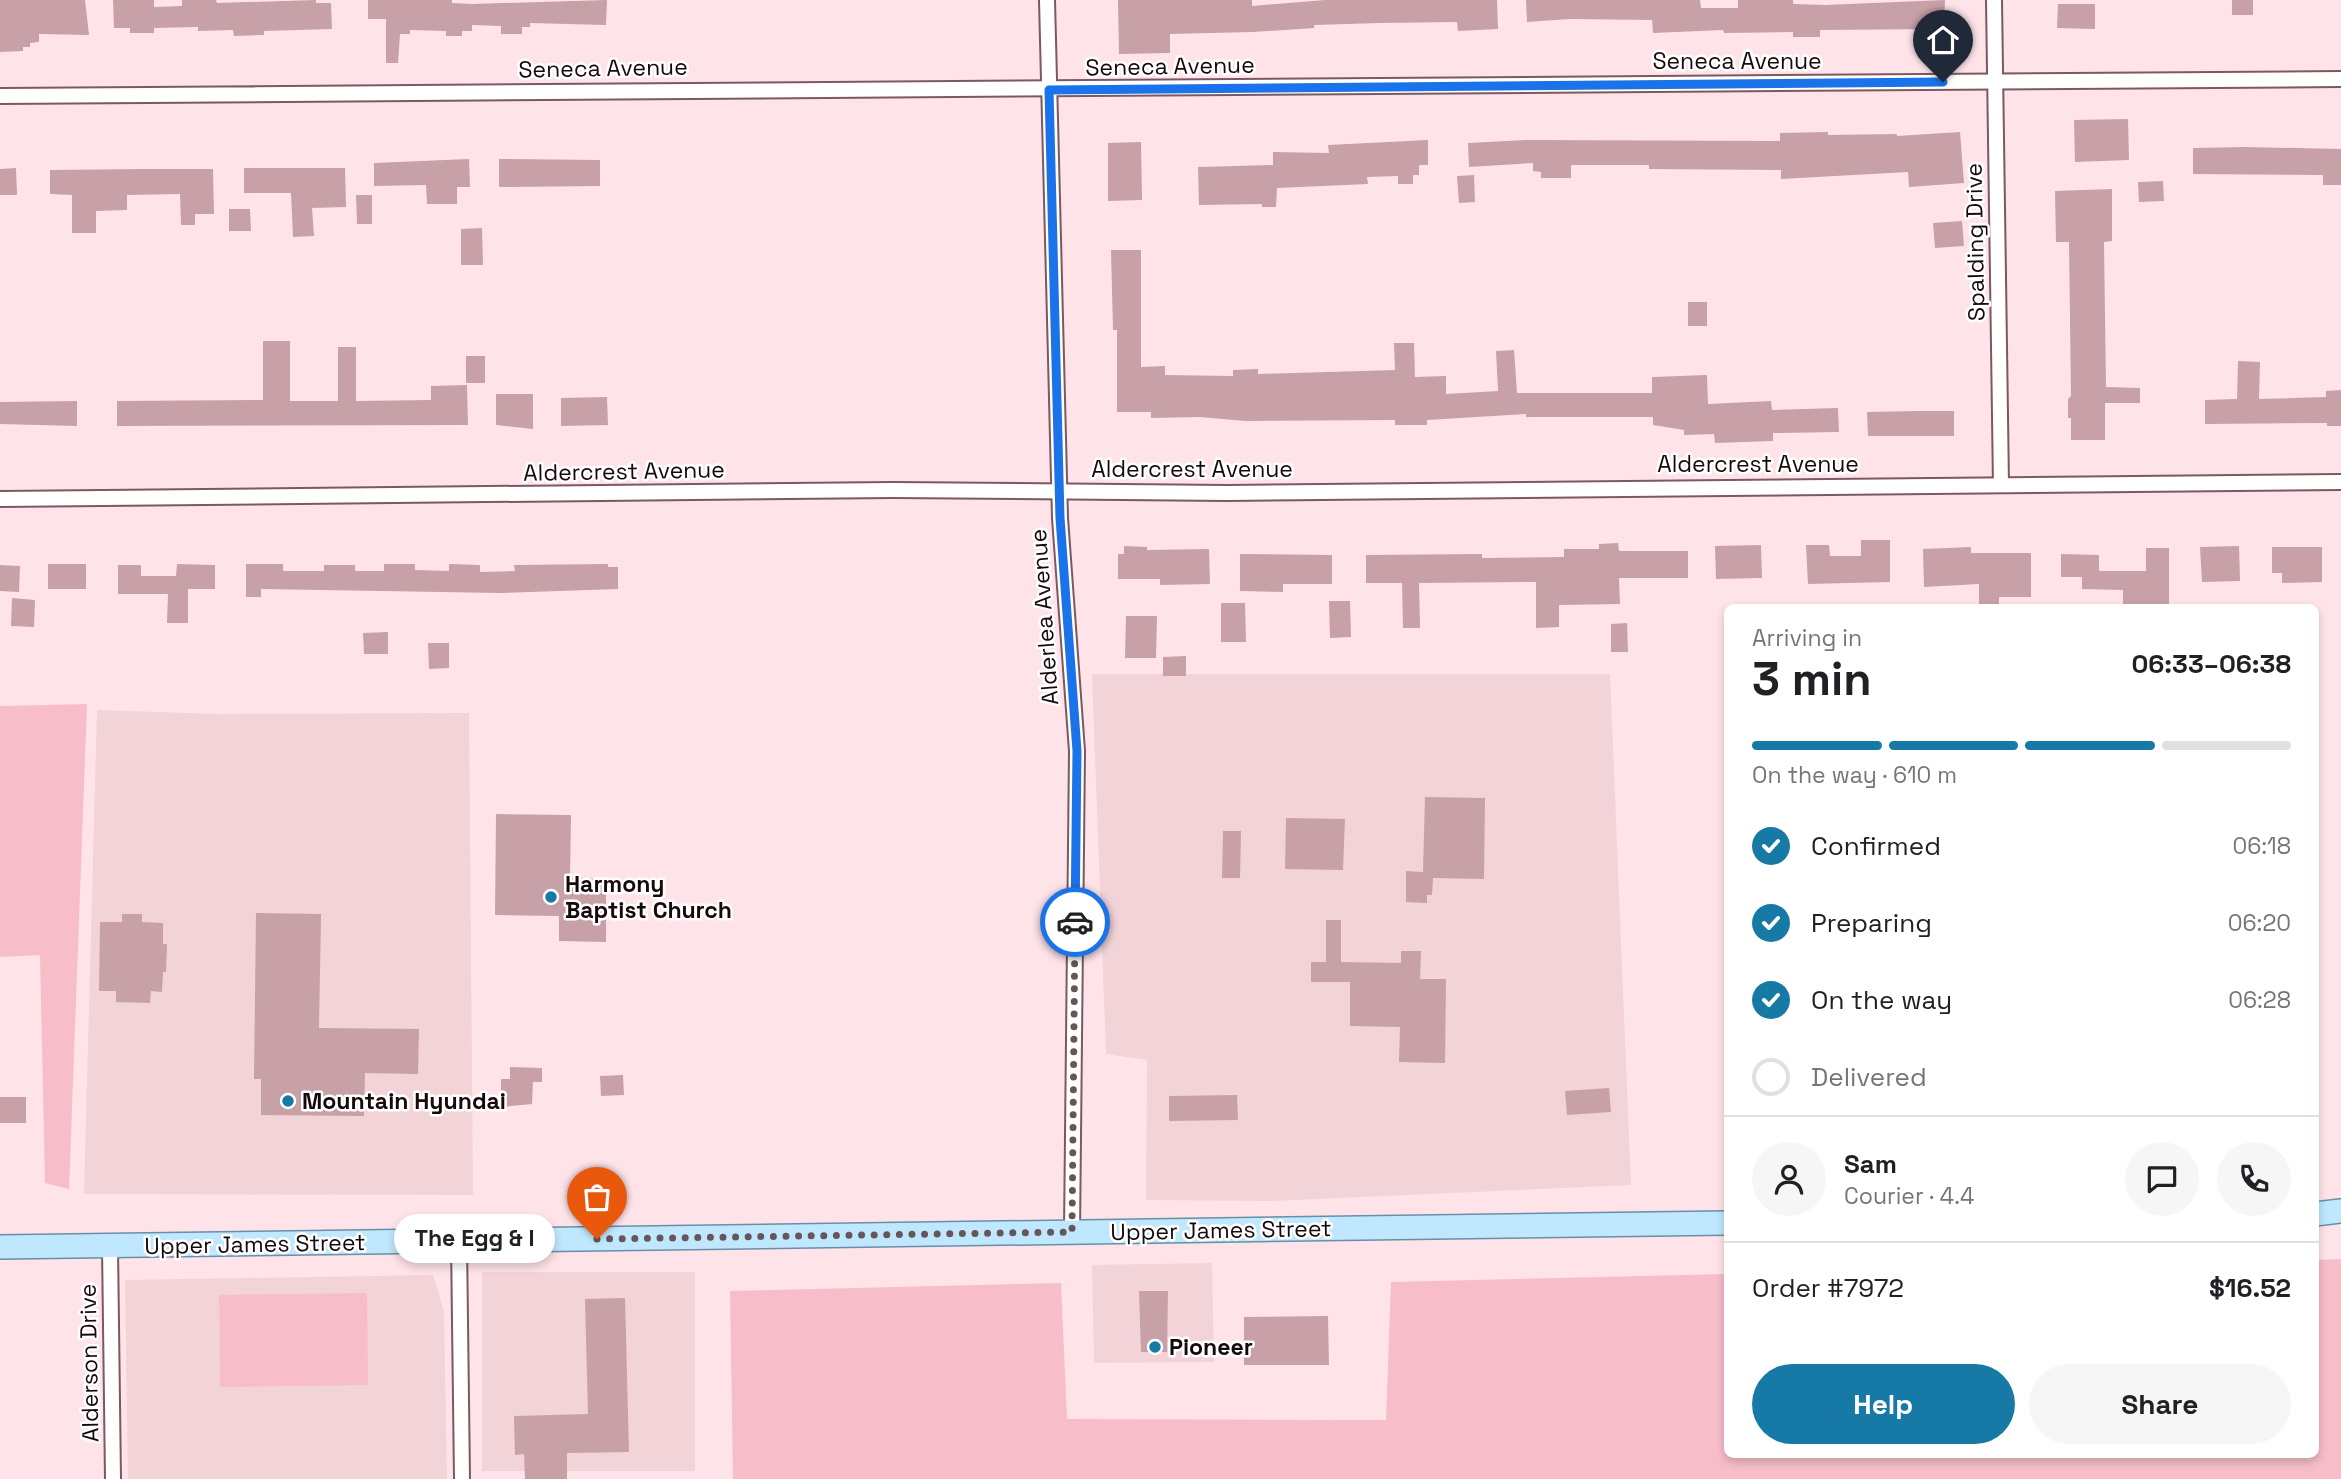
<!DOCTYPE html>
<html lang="en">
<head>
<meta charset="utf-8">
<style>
  body { margin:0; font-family:"Space Grotesk",sans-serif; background:#f6f6f6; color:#202124; height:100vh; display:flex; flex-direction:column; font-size:26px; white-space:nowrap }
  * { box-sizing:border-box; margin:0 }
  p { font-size:23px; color:#757577 }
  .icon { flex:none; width:38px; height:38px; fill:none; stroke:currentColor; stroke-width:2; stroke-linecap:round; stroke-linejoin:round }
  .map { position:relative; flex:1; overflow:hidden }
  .details { position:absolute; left:1724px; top:604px; width:595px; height:854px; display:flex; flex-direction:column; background:#fff; border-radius:10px; box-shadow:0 4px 10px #0003 }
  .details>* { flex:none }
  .pin { position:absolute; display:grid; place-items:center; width:60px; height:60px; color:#fff; margin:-72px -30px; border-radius:50% 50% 50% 0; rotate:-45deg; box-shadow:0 0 7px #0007 }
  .pin .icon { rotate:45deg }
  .courier { position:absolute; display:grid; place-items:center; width:70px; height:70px; margin:-35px; border:5px solid #1a73e8; border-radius:50%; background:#fff; color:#222; box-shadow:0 2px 9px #0007 }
  .bubble { position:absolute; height:49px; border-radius:24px; background:#fff; box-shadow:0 4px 10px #0003; font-size:23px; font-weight:700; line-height:49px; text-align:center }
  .head em { font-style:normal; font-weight:700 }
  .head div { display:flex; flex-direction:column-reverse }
  .head { display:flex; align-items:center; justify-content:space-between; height:119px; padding:0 28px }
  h1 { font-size:46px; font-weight:700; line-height:52px }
  .bar { display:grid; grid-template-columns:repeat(4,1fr); gap:10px 7px; align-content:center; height:84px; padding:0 28px }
  .bar i { height:9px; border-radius:5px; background:#e0e0e0 }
  .bar .active { background:#177aa6 }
  .bar p { grid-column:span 4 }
  .line { display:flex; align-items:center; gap:18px; padding:0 28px; border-top:2px solid #e0e0e0 }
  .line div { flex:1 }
  .round { display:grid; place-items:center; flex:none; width:74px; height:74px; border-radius:37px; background:#f6f6f6 }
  ol { padding:0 28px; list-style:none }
  li { display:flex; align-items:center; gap:21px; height:77px }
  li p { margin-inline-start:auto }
  li .icon { padding:7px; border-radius:50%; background:#177aa6; color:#fff; stroke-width:4 }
  li:last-child { color:#757577 }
  li i { width:38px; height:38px; border:4px solid #e0e0e0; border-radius:50% }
  .button { display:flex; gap:14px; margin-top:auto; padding:14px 28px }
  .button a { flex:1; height:80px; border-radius:42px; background:#177aa6; color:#fff; font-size:28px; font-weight:700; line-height:80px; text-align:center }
  .button a+a { background:#f6f6f6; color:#202124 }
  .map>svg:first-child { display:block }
  .built { fill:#f1d3d8 }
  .green { fill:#f7bec9 }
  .building { fill:#c8a0a7 }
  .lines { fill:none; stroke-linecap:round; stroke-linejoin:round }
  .minor-casing { stroke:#7c585f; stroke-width:18 }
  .primary-casing { stroke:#698fa8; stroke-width:26 }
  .minor { stroke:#fff; stroke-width:14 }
  .primary { stroke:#bfe7fd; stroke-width:23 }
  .done { stroke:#675659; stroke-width:7; stroke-dasharray:0 12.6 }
  .route { stroke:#1a73e8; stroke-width:9 }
  .poi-dot { fill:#177aa6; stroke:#fff; stroke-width:2.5 }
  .labels { text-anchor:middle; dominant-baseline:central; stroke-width:5; stroke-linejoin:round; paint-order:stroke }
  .street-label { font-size:23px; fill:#16090c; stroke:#fff }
  .poi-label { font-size:23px; font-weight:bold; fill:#16090c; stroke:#fff; text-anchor:start }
</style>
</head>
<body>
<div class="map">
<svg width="2341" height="1479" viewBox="0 0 2341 1479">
  <rect width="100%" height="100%" fill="#fee4e9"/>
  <g class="built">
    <path d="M1092 674H1610L1631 1185 1271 1201 1146 1200 1147 1060 1106 1054Z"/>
    <path d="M97 710 217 714 469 713 473 1195 84 1194Z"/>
    <path d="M1212 1263 1214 1362 1094 1363 1092 1265Z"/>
    <rect x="482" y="1272" width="213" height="199"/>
    <path d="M433 1275 444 1311 447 1479H128L125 1280Z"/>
  </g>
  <g class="green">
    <path d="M87 704 69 1189 45 1183 40 955 0 957V706Z"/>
    <path d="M2341 1259V1479H733L730 1291 1061 1283 1067 1419 1386 1420 1391 1282 1727 1274V1454H2315V1260Z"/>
    <path d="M367 1293 368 1385 220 1387 219 1295Z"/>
  </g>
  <g class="building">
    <path d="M0 0H85L89 35 39 34V42L30 43V47H23V51L0 52Z"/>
    <path d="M113 0H154V7L182 6V0H216L217 3 316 0V3H331L332 29 264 31V35L234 36 233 30 198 31V27L154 28V33H130V28H114Z"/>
    <path d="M368 0H452V3L472 4 607 0 606 25 530 23V27H522V34H501V26L472 25V31H462V36H446V31L410 30V34H400L398 63H386V19H368Z"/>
    <path d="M1118 0H1252V6L1325 0H1497L1498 29 1458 31 1457 22 1380 23 1314 25V28L1253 32 1170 34V53L1119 54Z"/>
    <path d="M1526 0H1700L1701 8H1738V0H1793V4L1825 5 1945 0 1944 29 1820 30V37H1793V32L1724 33 1723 30 1653 33 1652 20 1570 19 1527 22Z"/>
    <rect x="2232" y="0" width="21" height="15"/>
    <path d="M2058 4H2095V29L2057 28Z"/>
    <path d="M2128 119 2129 160 2075 162 2074 120Z"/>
    <path d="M1828 132V135L1897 134V136L1960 132 1964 183 1909 187 1908 172 1781 179V170L1649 169V165H1571V178H1541V172L1533 171V163L1469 167 1468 143 1528 140 1780 141V133Z"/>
    <path d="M1428 140V165H1419V175H1413V184H1398V176L1367 177 1368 184 1277 188 1276 207H1262V204L1199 205 1198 167 1273 165V152L1329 153 1328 145Z"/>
    <path d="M1141 142 1142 200 1108 201V143Z"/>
    <path d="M2245 147 2341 149V185H2323V175L2193 174V148Z"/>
    <path d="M469 159 470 187H457V204H427L426 185 374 186V163Z"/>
    <path d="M499 159 600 160V186L499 187Z"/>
    <path d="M16 168 17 195H0V169Z"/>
    <path d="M244 168H345L346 207 312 208 314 236 293 237 291 193H244Z"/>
    <path d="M145 169H213L214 214H195V225H181L180 194 127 195V210L96 211V233H72V195L50 194V170Z"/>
    <path d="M1474 175 1475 202 1459 203 1457 176Z"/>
    <path d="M2163 181 2164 201 2139 202 2138 182Z"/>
    <path d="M2112 189V241L2104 242 2106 387 2140 388V403H2105V440H2071V418H2068V399L2071 396 2069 242H2056L2055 191Z"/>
    <path d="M356 195H372V224H357Z"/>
    <path d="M229 209H250L251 231H229Z"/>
    <path d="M1962 221 1964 246 1935 248 1933 223Z"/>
    <path d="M482 228 483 265H461V229Z"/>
    <path d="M1111 250H1141V367L1165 366V375L1233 376V370L1258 369V374L1395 370 1394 343H1414L1415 377 1446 376V394L1498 391 1496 351 1514 350 1517 393H1652V377L1707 375 1708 404 1771 401 1772 410 1838 408 1839 432 1773 433V441L1715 443 1714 434 1684 435V430L1653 425V417H1526V414L1427 420V425H1395V420L1246 421 1199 417 1151 418V412H1117V330H1113Z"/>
    <rect x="1688" y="302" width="19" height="24"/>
    <path d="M263 341H290V401H338V347H356V401L431 400V386L467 385 468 425 117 426V401L263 400Z"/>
    <rect x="466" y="356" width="19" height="27"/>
    <path d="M2238 361 2260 362 2259 399 2326 397V391L2341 390V426H2327V423L2205 424V400L2237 399Z"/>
    <path d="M496 394H533V429L496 425Z"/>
    <path d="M607 397 608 425 561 426V398Z"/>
    <path d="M77 401V426L0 424V402Z"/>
    <path d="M1919 411H1954V436H1868L1867 412Z"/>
    <path d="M1861 540H1890V582L1808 584 1806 545H1829L1830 556H1861Z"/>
    <path d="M1618 543 1619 551H1688V578H1619L1620 604 1559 605V627L1536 628V582L1419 583 1420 628H1403L1402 583H1366V555L1482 554V558L1564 557V549H1599V544Z"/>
    <path d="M1761 545 1762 578 1716 579 1715 546Z"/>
    <path d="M1124 546 1147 547V550L1209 549 1210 584 1160 585V579H1118V554H1124Z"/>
    <path d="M2239 546 2240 581 2202 582 2200 547Z"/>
    <path d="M1971 547V553H2031V597H1999V607H1979V584L1924 587 1923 549Z"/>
    <path d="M2272 547H2322V582L2282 583V573H2272Z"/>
    <path d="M2146 548H2169V607H2123V590L2082 589V577H2061V554L2099 555V571H2146Z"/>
    <path d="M1240 554 1332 555V584H1283V592L1240 591Z"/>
    <rect x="48" y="564" width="38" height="25"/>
    <path d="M177 564 215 565V589H188V623H167L168 594H118V565H141V576H176Z"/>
    <path d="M246 564H283V571H324V565H355V571H384V564H415V570L449 571V564L480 565V572L515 571 514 565 608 564V567H618V589L501 593 261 589V597H246Z"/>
    <path d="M0 565 20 566 19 592 0 591Z"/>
    <path d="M12 598 35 600 34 627 11 626Z"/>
    <path d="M1329 601H1350L1351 637 1330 638Z"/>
    <path d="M1221 603H1245L1246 642H1221Z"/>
    <path d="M1126 616H1157L1156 658H1125Z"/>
    <path d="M1627 623 1628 652H1611V624Z"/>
    <path d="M388 632V654H364L363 633Z"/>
    <path d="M428 643H449V668L429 669Z"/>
    <path d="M1186 656V676H1163V657Z"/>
    <path d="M1425 797 1485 798 1484 879 1433 878 1432 895H1427V903L1406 902V871L1423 872Z"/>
    <path d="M496 814 571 815 570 878 606 879V942L559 941V916L495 915Z"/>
    <path d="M1286 818 1345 819 1343 870 1285 869Z"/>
    <path d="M1223 831H1241L1240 878H1222Z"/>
    <path d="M256 913 321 914 319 1028 419 1029 418 1074 365 1073 364 1116 261 1115V1079H254Z"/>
    <path d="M122 914H142V922L163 923V944H167L166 972H163L162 992 151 991 150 1003 116 1002V991H99L100 922H122Z"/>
    <path d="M1326 920H1341V962L1401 963V951H1421L1420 979H1446L1445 1063 1399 1062 1400 1027 1350 1026V982H1311V962H1326Z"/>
    <path d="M510 1067 542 1068V1082H533L532 1104 501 1107V1079H510Z"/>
    <path d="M623 1075 624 1095 601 1096 600 1076Z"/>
    <path d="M1609 1088 1611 1112 1567 1115 1565 1091Z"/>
    <path d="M1237 1095 1238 1120 1169 1121V1096Z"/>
    <rect x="0" y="1097" width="26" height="26"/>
    <path d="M1139 1291H1168L1167 1352H1141Z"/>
    <path d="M625 1298 629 1452 567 1453V1479H525L524 1454 515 1455 514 1416 588 1414 585 1299Z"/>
    <path d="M1328 1316 1329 1365H1244V1317Z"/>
  </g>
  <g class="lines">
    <g class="minor-casing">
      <g id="minor">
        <path d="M1047 0 1060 518 1077 751 1072 1232"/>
        <path d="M1994 0 2001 485"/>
        <path d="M0 96 2341 79"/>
        <path d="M0 499 893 490 1227 493 2341 482"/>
        <path d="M459 1242 462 1479"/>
        <path d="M110 1247 113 1479"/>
      </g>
    </g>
    <g class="primary-casing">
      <g id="primary">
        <path d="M2315 1214 2341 1211"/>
        <path d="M0 1247 1727 1223"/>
      </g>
    </g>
    <use href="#minor" class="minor"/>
    <use href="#primary" class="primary"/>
  </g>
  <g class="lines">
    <path class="done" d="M597 1239 1072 1232 1075 922"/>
    <path class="route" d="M1075 922 1077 751 1060 518 1049 90 1943 82"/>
  </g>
  <g class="poi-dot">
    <circle cx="551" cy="897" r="7"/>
    <circle cx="288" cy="1101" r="7"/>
    <circle cx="1155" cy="1347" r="7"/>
  </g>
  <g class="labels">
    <g class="street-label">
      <text x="1737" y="61">Seneca Avenue</text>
      <text transform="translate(1170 66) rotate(-1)">Seneca Avenue</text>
      <text transform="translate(603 68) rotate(-1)">Seneca Avenue</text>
      <text transform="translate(1975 242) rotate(-91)">Spalding Drive</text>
      <text x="1758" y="464">Aldercrest Avenue</text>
      <text x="1192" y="469">Aldercrest Avenue</text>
      <text transform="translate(624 471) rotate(-1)">Aldercrest Avenue</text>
      <text transform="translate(1044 617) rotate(-94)">Alderlea Avenue</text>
      <text transform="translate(1221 1230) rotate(-1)">Upper James Street</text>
      <text transform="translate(255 1244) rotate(-1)">Upper James Street</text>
      <text transform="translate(89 1363) rotate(-91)">Alderson Drive</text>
    </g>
    <g class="poi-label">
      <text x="565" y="884">Harmony<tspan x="565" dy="26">Baptist Church</tspan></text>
      <text x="302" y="1101">Mountain Hyundai</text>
      <text x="1169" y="1347">Pioneer</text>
    </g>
  </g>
</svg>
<div class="pin" style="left:597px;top:1239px;background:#ea580c"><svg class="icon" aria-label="bag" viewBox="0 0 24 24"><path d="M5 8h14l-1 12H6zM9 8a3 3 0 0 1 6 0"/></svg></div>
<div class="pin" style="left:1943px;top:82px;background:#1f2937"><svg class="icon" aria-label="home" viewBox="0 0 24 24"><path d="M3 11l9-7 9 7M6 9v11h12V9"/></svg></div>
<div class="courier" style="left:1075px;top:922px"><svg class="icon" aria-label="car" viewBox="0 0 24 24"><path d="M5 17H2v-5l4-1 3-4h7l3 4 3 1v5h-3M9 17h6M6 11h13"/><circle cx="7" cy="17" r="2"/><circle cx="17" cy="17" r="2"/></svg></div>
<div class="bubble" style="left:394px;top:1214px;width:161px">The Egg &amp; I</div>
<section class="details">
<div class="head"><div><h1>3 min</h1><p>Arriving in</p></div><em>06:33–06:38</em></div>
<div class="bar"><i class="active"></i><i class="active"></i><i class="active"></i><i></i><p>On the way · 610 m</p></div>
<ol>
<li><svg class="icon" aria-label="check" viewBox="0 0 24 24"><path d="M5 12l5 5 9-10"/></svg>Confirmed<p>06:18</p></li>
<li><svg class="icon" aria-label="check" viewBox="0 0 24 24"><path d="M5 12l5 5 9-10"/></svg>Preparing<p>06:20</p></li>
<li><svg class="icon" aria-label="check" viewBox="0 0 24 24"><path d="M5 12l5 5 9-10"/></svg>On the way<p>06:28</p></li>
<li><i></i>Delivered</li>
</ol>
<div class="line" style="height:126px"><a class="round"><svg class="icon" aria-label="person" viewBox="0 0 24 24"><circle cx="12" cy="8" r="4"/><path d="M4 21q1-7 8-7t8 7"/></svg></a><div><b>Sam</b><p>Courier · 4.4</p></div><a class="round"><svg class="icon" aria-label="chat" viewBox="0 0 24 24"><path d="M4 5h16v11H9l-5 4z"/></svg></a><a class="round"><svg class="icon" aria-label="phone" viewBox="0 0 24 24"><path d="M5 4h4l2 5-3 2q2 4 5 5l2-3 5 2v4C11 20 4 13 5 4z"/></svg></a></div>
<div class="line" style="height:91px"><div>Order #7972</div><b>$16.52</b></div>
<div class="button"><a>Help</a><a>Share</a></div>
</section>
</div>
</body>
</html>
